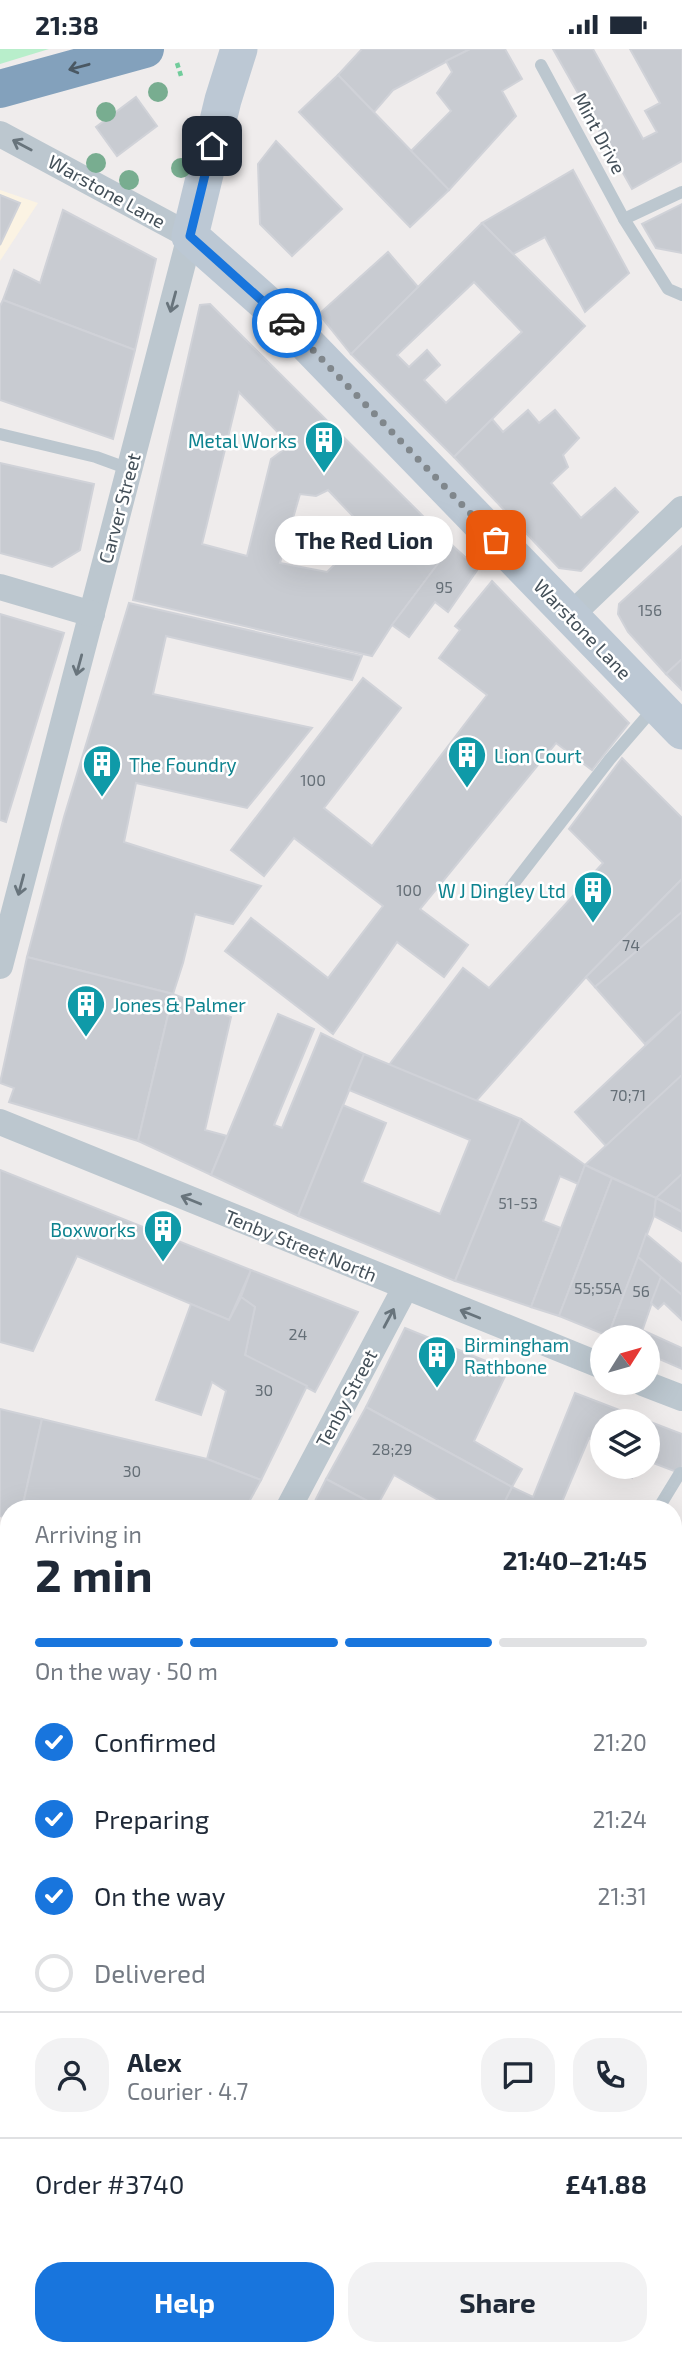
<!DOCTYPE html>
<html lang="en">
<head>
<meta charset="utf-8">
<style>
  body { margin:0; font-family:"Exo 2",sans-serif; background:#f2f2f3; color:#1f2937; height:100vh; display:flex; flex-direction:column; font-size:26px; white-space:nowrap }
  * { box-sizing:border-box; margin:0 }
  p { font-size:23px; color:#747a83 }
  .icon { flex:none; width:38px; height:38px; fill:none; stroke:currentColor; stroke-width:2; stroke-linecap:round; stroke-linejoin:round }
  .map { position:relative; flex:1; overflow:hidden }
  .sheet { position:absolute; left:0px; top:1451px; width:682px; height:856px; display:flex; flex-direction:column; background:#fff; border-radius:28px 28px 0 0; box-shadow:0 7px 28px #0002 }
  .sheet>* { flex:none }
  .needle { width:46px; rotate:53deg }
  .buttons { position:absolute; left:590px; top:1276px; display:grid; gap:14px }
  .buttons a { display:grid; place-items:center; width:70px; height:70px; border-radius:50%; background:#fff; box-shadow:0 7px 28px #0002; font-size:35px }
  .pin { position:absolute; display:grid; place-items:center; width:60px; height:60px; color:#fff; margin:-30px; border-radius:14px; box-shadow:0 4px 10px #0006 }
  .courier { position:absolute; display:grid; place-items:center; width:70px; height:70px; margin:-35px; border:5px solid #1875dd; border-radius:50%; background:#fff; color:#222; box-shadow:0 2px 9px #0007 }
  .bubble { position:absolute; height:49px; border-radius:24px; background:#fff; box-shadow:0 7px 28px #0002; font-size:23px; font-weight:700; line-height:49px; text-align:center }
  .headline em { font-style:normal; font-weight:700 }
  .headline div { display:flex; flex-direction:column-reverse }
  .headline { display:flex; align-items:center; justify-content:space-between; height:119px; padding:0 35px }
  h1 { font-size:46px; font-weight:700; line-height:52px }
  .bar { display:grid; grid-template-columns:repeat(4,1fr); gap:10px 7px; align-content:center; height:84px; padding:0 35px }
  .bar i { height:9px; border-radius:5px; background:#e0e1e3 }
  .bar .selected { background:#1875dd }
  .bar p { grid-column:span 4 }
  .line { display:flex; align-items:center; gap:18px; padding:0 35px; border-top:2px solid #e0e1e3 }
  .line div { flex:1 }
  .round { display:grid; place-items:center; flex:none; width:74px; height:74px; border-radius:28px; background:#f2f2f3 }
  ol { padding:0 35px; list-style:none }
  li { display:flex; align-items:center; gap:21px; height:77px }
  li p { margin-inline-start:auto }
  li .icon { padding:7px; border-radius:50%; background:#1875dd; color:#fff; stroke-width:4 }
  li:last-child { color:#747a83 }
  li i { width:38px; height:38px; border:4px solid #e0e1e3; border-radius:50% }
  .button { display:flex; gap:14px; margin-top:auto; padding:14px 35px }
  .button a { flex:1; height:80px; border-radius:28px; background:#1875dd; color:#fff; font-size:28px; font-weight:700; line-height:80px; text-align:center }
  .button a+a { background:#f2f2f3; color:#1f2937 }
  .status { display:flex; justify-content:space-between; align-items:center; height:49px; padding:0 35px; background:#fff; direction:ltr }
  .status svg { height:19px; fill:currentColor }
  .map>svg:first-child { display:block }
  .commercial { fill:#fbf3e3 }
  .green { fill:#b8eecb }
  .building { fill:#c8cbd1; stroke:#d0d2d8; stroke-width:2; fill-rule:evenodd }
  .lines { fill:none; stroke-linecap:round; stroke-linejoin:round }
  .path { stroke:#71cc9b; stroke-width:4.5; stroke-dasharray:5 3.5; stroke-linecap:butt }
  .lane { stroke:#bcc7cf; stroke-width:12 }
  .street { stroke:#bcc7cf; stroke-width:26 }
  .secondary { stroke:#bcc8d4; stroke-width:37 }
  .highway { stroke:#83a1bc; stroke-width:38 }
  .tree { fill:#78ad90 }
  .oneway { stroke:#4a5863 }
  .oneway2 { stroke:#68747c }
  .done { stroke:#80878c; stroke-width:7; stroke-dasharray:0 12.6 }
  .route { stroke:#1875dd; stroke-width:9 }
  .labels { text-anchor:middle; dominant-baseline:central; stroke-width:5; stroke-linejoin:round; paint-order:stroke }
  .number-label { font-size:16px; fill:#656f77 }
  .street-label { font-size:19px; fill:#445059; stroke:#fff }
  .culture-label { font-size:19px; fill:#0d838f; stroke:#fff; text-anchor:start }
</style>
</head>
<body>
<div class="status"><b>21:38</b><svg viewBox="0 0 49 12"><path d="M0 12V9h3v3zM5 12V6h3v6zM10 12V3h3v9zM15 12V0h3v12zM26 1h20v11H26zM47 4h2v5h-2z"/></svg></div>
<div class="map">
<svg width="682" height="2305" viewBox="0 0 682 2305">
  <rect width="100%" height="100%" fill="#efecec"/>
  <path class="commercial" d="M0 141 38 154 0 212Z"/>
  <path class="green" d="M0 0H49L0 15Z"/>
  <g class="building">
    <path d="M362 0H470L393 41 374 63 338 26Z"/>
    <path d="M470 0H505L522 30 502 42 516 67 449 141 411 102 451 62 437 44 452 23 446 12Z"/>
    <path d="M553 0H593L643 90 657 83 645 62 660 54 630 0H682V112L632 140Z"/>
    <path d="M338 26 449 141 410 178 299 63Z"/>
    <path d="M136 48 157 77 117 107 96 78Z"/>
    <path d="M276 92 342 160 292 207 260 175 258 115Z"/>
    <path d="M573 121 629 224 585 263 545 188 513 205 482 174Z"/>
    <path d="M0 146 20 154 0 196Z"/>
    <path d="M682 155V204L656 199 642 175Z"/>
    <path d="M63 161 156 210 135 301 3 251 14 221 40 234Z"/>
    <path d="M482 174 585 277 454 408 351 305ZM474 233 522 283 446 354 424 331 440 316 427 301 409 318 397 306Z"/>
    <path d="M388 203 418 238 351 305 319 265Z"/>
    <path d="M3 251 135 301 113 390 0 351V257Z"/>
    <path d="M210 255 452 496 392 576 372 607 133 551 200 256ZM239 343 290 396 271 410 247 507 202 495ZM328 441 368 483 327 523 280 514 300 445 316 447Z"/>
    <path d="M528 361 539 374 555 361 579 389 563 406 568 418 551 434 581 469 615 439 638 463 581 522 559 519 454 408 492 370 503 383Z"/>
    <path d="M0 414 94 435 80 501 52 518 0 504Z"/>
    <path d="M452 496 478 520 448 563 435 553 409 588 392 576Z"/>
    <path d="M682 497V610L666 625 628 583 618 565 619 555Z"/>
    <path d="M492 532 629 674 592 721 556 694 420 860 468 896 444 928 397 893 333 985 225 902 251 869 328 929 383 857 294 789 264 827 231 801 363 629 401 659 324 759 372 797 487 646 439 609 460 581 455 577Z"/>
    <path d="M129 554 362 607 352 631 166 587 153 645 312 679 247 759 136 734 124 793 261 837 233 875 195 865 183 914 173 945 27 908 64 768Z"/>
    <path d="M0 565 64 584 6 773 0 771Z"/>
    <path d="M682 610V641L666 625Z"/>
    <path d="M622 709 682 769V830L586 928 476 1052 389 1016 463 919 489 939 603 814 569 780Z"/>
    <path d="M682 830V863L595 938 586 928Z"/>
    <path d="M682 863V962L645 995 595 938Z"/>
    <path d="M27 908 173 945 138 1092 9 1053 14 1039 0 1034Z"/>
    <path d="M173 945 231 968 205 1081 227 1087 211 1126 138 1092Z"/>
    <path d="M682 962V1026L606 1097 575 1063Z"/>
    <path d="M278 965 314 980 274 1076 282 1079 321 984 364 1005 298 1167 211 1126Z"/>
    <path d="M364 1005 521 1070 455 1232 298 1167 343 1056 386 1074 362 1133 440 1165 470 1091 349 1041Z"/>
    <path d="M682 1026V1125L656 1149 585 1116Z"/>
    <path d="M521 1070 585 1116 578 1135 560 1127 543 1172 561 1179 531 1258 455 1232Z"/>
    <path d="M585 1116 612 1129 559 1267 531 1258Z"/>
    <path d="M0 1121 251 1221 229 1271 77 1207 33 1302 0 1293Z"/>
    <path d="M682 1125V1163L656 1149Z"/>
    <path d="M612 1129 656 1149 654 1167 608 1287 559 1267Z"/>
    <path d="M656 1149 682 1163V1182L654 1167Z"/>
    <path d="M646 1185 682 1215V1246L638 1208Z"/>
    <path d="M638 1208 661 1228 640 1288H610L608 1287Z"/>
    <path d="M251 1221 358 1263 315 1343 245 1306 255 1258 241 1248Z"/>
    <path d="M661 1228 682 1246V1271L664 1254 658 1260 651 1254Z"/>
    <path d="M241 1248 255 1258 245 1306 307 1337 261 1431 207 1410 226 1342 212 1333 201 1366 156 1351 191 1255 229 1271Z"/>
    <path d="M405 1279 508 1321 474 1392 522 1420 512 1438 366 1358Z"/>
    <path d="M642 1281 682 1299V1320L648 1305V1288H640Z"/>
    <path d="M575 1344 682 1385V1425L648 1412V1372H602V1415L595 1411 601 1395 589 1389 559 1460H501L512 1438 533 1448Z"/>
    <path d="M366 1358 512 1438 501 1460H454L394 1426 377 1457 326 1430Z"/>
    <path d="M0 1360 42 1370 22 1460H9V1470L0 1467Z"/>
    <path d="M42 1370 207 1410 261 1431 245 1460H22Z"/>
    <path d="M608 1418H637L632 1429Z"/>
    <path d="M326 1430 377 1457 381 1460H311Z"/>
    <path d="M682 1504V1614L674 1608V1515Z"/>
    <path d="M674 1608 682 1614V1709L674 1703Z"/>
    <path d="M0 1654 9 1656V1744L0 1740Z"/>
    <path d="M674 1723 682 1729V1785L674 1796Z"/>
    <path d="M4 1804 9 1807V1829L6 1827 0 1838V1811Z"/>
    <path d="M674 1808 682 1815V1853L678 1858 674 1855Z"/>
    <path d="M9 1889V1943L0 1956V1902Z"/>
    <path d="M9 1966V2024L0 2018V1981Z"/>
    <path d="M0 2018 9 2024V2080L0 2093Z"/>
    <path d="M682 2019V2066L674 2060V2030Z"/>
    <path d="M674 2060 682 2066V2115L676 2123 674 2122Z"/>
    <path d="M9 2080V2136L0 2148V2093Z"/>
    <path d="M674 2122 682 2128V2197L674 2190Z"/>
    <path d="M0 2154 9 2160V2179L0 2191Z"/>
    <path d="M674 2190 682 2197V2235L674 2245Z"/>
    <path d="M0 2193 9 2202V2270L0 2282Z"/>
    <path d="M682 2235V2305H626L632 2298H674V2245Z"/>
    <path d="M9 2270V2298H84L78 2305H7L0 2292V2282Z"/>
    <path d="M109 2298H122L131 2305H103Z"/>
    <path d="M261 2298H337L346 2305H270Z"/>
    <path d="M337 2298H387L382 2305H346Z"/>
    <path d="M461 2298H481L490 2305H456Z"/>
    <path d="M481 2298H585L594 2305H490Z"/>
    <path d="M585 2298H632L626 2305H594Z"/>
  </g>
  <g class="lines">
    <path class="path" d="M177 14 181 27"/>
    <g class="lane">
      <path d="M541 16 624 170 668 240 682 246"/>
      <path d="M624 170 682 143"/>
      <path d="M0 385 96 408 129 420"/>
      <path d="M504 847 610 710 654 659"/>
      <path d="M658 1460 680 1424"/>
      <path d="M0 1586 9 1562"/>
    </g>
    <g class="street">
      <path d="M0 85 190 187 0 917"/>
      <path d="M0 538 92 565"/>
      <path d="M570 567 682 460"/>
      <path d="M0 1073 602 1317"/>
      <path d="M643 1334 682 1349"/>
      <path d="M288 1460 405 1239"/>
      <path d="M0 1763 9 1767"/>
    </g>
    <g class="secondary">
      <path d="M239 0 223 51 190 187 275 262 682 682"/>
      <path d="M674 1961 682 1950"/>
      <path d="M413 2305 418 2298"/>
    </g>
    <path class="highway" d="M0 40 145 0"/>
  </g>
  <g class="tree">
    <circle cx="158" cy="43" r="10"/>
    <circle cx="106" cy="63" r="10"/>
    <circle cx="96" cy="114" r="10"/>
    <circle cx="181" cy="119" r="10"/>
    <circle cx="129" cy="131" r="10"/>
  </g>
  <defs><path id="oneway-shaft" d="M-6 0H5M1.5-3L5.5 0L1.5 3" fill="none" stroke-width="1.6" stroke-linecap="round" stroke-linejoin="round" transform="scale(1.75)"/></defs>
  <use class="oneway" href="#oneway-shaft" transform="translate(79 18) rotate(165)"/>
  <g class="oneway2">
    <use href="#oneway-shaft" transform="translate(22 96) rotate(-152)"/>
    <use href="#oneway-shaft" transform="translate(173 253) rotate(105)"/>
    <use href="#oneway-shaft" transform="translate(79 616) rotate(105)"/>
    <use href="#oneway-shaft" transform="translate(21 836) rotate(105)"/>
    <use href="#oneway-shaft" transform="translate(191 1151) rotate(-158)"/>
    <use href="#oneway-shaft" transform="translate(470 1265) rotate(-158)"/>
    <use href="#oneway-shaft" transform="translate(389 1269) rotate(-62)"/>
  </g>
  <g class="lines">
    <path class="done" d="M287 274 496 491"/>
    <path class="route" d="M212 97 190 187 287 274"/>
  </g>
  <defs>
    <g id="building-pin" transform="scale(2.0125)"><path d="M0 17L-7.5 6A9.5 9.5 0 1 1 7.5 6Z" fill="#0f9aa8" stroke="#fff"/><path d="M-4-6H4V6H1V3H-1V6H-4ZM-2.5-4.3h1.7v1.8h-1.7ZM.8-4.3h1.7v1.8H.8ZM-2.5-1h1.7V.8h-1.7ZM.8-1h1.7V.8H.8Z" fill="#fff"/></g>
  </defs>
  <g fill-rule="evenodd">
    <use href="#building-pin" x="324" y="391"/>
    <use href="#building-pin" x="467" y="706"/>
    <use href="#building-pin" x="102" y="715"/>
    <use href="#building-pin" x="593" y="841"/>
    <use href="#building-pin" x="86" y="955"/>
    <use href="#building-pin" x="163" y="1180"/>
    <use href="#building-pin" x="437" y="1306"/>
  </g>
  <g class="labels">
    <g class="number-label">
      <text x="444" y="537">95</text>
      <text x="650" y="560">156</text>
      <text x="313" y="730">100</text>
      <text x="409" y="840">100</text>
      <text x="631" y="895">74</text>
      <text x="628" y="1045">70;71</text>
      <text x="518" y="1153">51-53</text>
      <text x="598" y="1238">55;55A</text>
      <text x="641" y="1241">56</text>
      <text x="298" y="1284">24</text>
      <text x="264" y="1340">30</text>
      <text x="392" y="1399">28;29</text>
      <text x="132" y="1421">30</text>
    </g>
    <g class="street-label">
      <text transform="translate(600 84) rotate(62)">Mint Drive</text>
      <text transform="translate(107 142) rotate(29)">Warstone Lane</text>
      <text transform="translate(119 459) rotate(-75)">Carver Street</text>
      <text transform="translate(583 580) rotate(46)">Warstone Lane</text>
      <text transform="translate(301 1196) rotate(22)">Tenby Street North</text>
      <text transform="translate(346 1349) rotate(-62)">Tenby Street</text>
    </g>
    <g class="culture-label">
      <text x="297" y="391" text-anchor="end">Metal Works</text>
      <text x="494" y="706">Lion Court</text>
      <text x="129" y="715">The Foundry</text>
      <text x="566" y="841" text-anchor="end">W J Dingley Ltd</text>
      <text x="113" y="955">Jones &amp; Palmer</text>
      <text x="136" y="1180" text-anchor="end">Boxworks</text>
      <text x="464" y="1295">Birmingham<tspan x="464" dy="22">Rathbone</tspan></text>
    </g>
  </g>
</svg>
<div class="buttons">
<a><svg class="needle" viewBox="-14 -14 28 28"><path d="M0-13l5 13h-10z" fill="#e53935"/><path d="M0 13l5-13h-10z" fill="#747a83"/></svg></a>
<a><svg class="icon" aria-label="layers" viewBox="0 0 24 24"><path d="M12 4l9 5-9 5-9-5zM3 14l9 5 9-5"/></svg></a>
</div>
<div class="pin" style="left:496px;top:491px;background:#ea580c"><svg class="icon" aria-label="bag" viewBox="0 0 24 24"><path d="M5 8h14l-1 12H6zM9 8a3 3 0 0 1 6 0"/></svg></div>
<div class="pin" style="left:212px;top:97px;background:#1f2937"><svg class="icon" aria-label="home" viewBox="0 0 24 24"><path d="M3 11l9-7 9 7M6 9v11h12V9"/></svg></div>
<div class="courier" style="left:287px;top:274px"><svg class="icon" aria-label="car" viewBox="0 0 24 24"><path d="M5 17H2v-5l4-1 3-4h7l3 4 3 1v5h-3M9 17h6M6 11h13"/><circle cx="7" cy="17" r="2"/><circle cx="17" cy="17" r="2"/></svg></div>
<div class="bubble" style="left:275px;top:467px;width:178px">The Red Lion</div>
<section class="sheet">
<div class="headline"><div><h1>2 min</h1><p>Arriving in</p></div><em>21:40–21:45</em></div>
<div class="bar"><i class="selected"></i><i class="selected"></i><i class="selected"></i><i></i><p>On the way · 50 m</p></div>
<ol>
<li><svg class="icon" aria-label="check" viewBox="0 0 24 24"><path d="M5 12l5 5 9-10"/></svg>Confirmed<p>21:20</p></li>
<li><svg class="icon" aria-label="check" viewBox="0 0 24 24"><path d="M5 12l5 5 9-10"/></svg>Preparing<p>21:24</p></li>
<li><svg class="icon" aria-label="check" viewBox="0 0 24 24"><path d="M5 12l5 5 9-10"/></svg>On the way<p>21:31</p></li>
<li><i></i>Delivered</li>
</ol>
<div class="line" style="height:126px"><a class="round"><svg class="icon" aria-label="person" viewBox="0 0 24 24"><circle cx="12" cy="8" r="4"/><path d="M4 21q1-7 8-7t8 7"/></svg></a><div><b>Alex</b><p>Courier · 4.7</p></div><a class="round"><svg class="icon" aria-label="chat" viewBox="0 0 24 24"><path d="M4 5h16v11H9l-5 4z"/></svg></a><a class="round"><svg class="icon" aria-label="phone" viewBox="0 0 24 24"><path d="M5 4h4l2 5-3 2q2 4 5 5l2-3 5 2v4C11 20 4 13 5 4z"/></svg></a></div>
<div class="line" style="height:91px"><div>Order #3740</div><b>£41.88</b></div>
<div class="button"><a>Help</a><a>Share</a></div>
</section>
</div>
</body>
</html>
